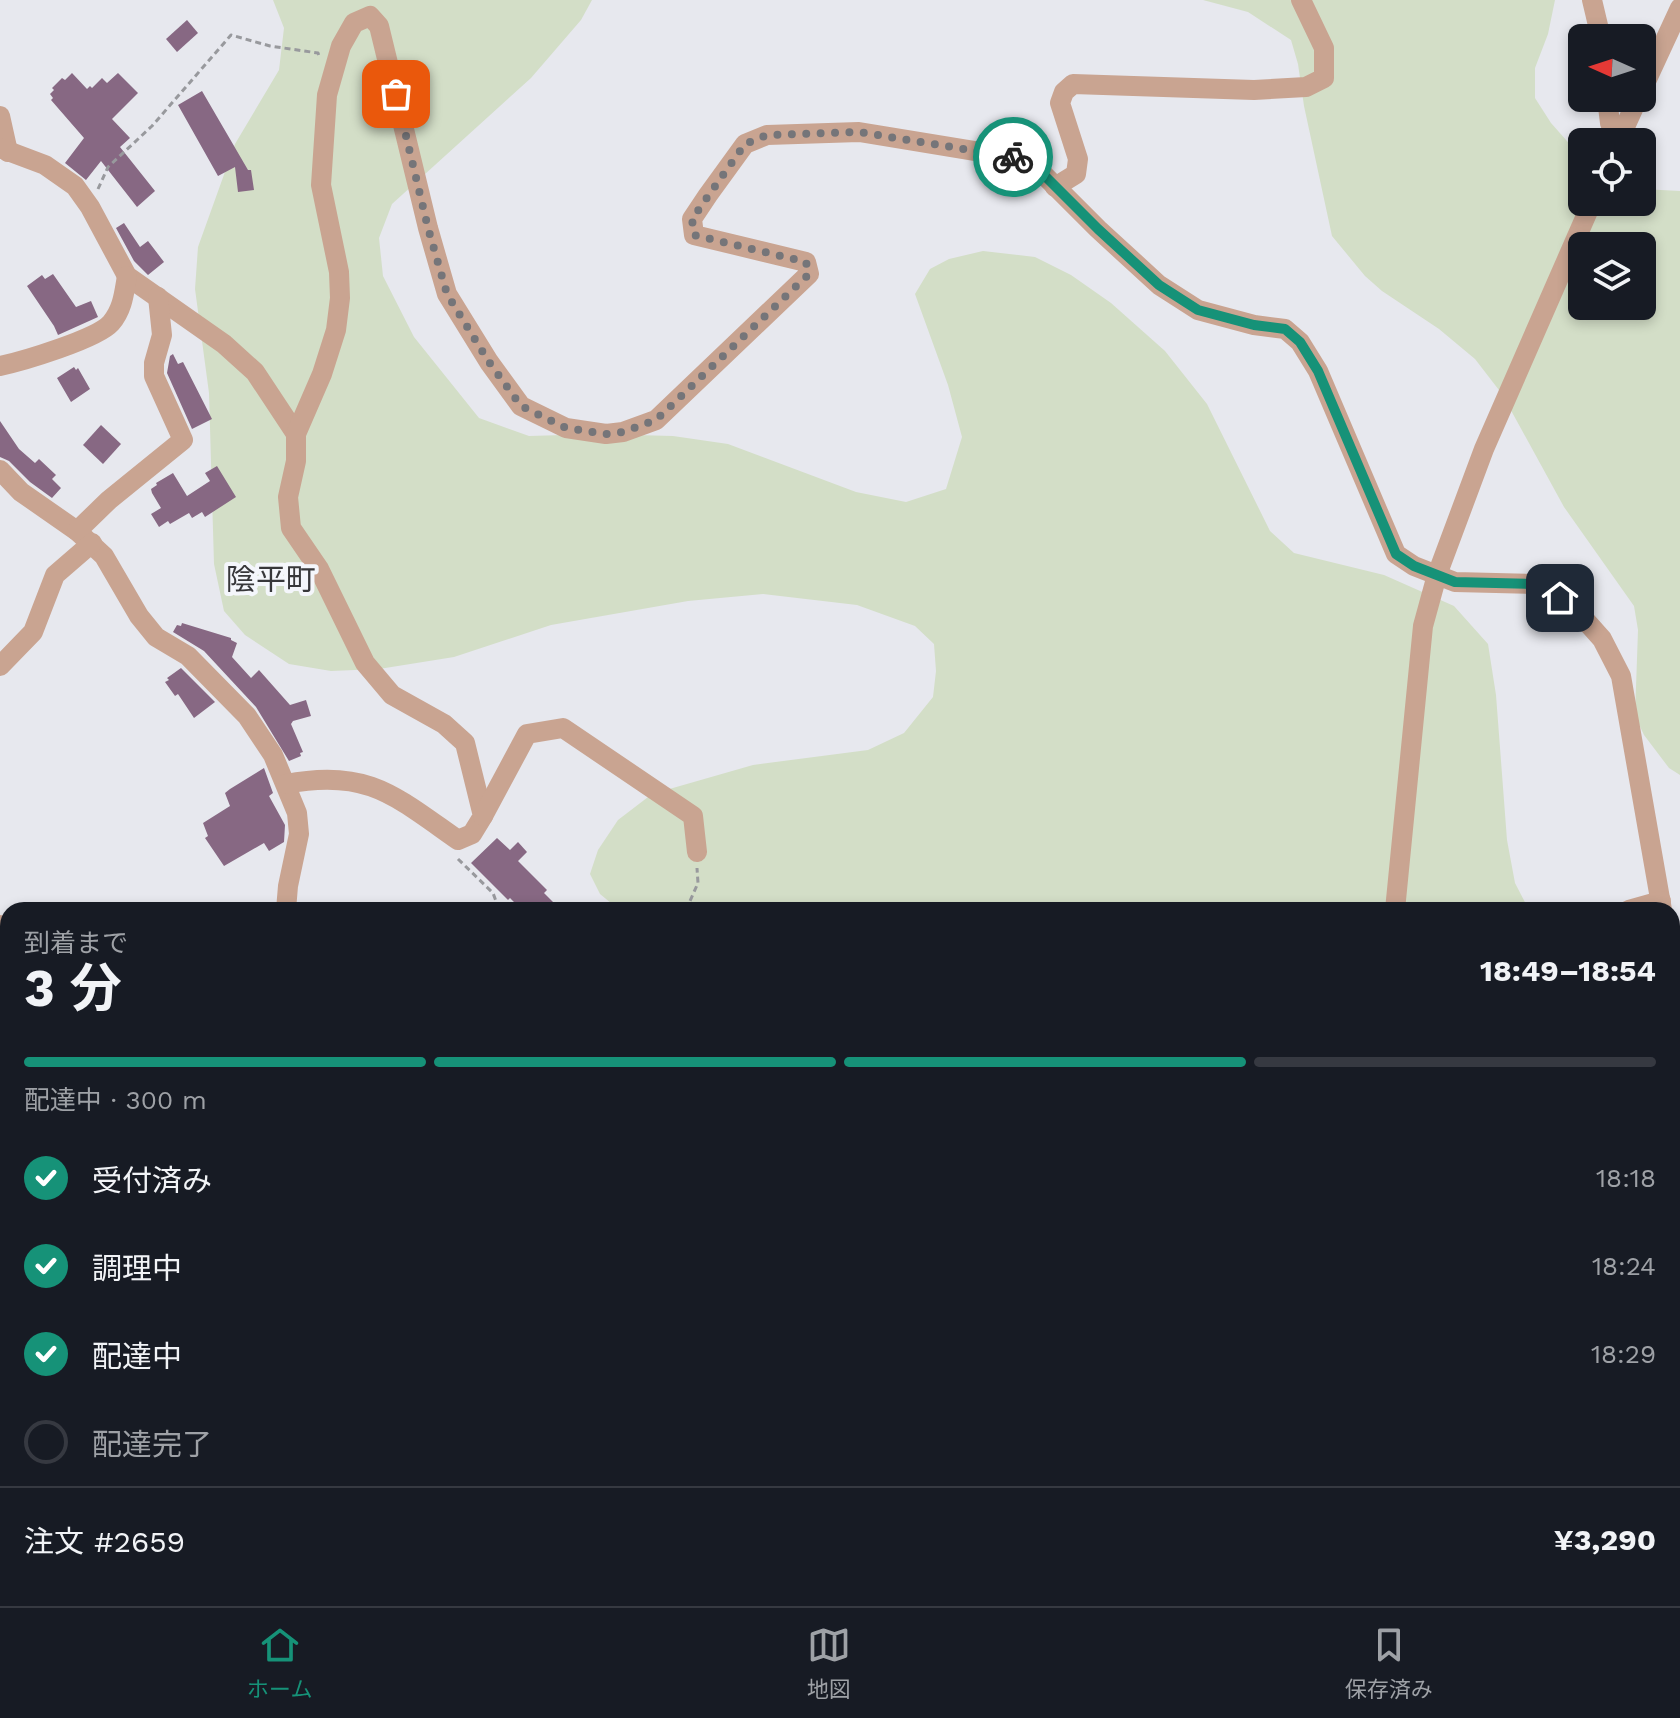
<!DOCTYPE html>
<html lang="ja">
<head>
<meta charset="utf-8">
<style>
  body { margin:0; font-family:"Work Sans","Noto Sans JP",sans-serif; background:#242831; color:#f1f3f6; height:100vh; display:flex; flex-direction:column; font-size:30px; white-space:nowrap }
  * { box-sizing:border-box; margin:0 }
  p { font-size:26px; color:#9ea1a6 }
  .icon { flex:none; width:44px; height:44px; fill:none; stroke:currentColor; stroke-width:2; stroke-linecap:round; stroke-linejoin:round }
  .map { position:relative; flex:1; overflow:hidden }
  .panel { position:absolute; left:0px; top:902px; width:1680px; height:704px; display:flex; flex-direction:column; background:#171b24; border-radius:24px 24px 0 0; box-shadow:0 4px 12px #0003 }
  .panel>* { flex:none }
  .needle { width:52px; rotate:273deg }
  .fabs { position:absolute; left:1568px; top:24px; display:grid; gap:16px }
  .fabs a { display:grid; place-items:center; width:88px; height:88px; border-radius:12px; background:#171b24; box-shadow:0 4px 12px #0003; font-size:40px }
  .pin { position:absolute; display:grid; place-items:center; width:68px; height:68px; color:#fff; margin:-34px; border-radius:16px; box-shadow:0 4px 12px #0006 }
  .courier { position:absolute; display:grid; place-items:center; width:80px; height:80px; margin:-40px; border:6px solid #169278; border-radius:50%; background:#fff; color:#222; box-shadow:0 2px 10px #0007 }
  .head em { font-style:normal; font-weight:700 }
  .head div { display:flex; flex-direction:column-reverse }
  .head { display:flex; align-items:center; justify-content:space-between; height:136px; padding:0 24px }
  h1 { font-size:52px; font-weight:700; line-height:60px }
  .bar { display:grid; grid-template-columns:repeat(4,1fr); gap:12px 8px; align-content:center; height:96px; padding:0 24px }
  .bar i { height:10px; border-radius:6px; background:#363941 }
  .bar .on { background:#169278 }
  .bar p { grid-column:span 4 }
  .line { display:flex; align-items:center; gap:20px; padding:0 24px; border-top:2px solid #363941 }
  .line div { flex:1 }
  ol { padding:0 24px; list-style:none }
  li { display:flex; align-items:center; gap:24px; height:88px }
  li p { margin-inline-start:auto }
  li .icon { padding:8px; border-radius:50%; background:#169278; color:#fff; stroke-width:4 }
  li:last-child { color:#9ea1a6 }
  li i { width:44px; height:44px; border:4px solid #363941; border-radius:50% }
  .tab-bar { display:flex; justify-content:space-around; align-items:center; height:112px; border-top:2px solid #363941; background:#171b24; font-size:22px; color:#9ea1a6 }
  .tab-bar a { display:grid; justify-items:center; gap:4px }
  .tab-bar .on { color:#169278 }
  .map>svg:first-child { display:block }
  .green { fill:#d3dec7; fill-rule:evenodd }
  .building { fill:#876883 }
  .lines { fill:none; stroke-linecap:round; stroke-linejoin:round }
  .path { stroke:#98999d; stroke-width:3; stroke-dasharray:6 4; stroke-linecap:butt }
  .minor { stroke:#c9a491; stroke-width:20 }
  .done { stroke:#757579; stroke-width:8; stroke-dasharray:0 14.4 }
  .route { stroke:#169278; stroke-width:10 }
  .labels { text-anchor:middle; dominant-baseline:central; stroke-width:8; stroke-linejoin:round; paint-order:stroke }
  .quarter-label { font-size:30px; fill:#37373a; stroke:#f4f6fb }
</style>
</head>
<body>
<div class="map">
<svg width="1680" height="1606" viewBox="0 0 1680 1606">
  <rect width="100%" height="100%" fill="#e7e8ee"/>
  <g class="green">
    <path d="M273 0H592L581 20 531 78 392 204 379 238 383 276 414 337 479 418 529 436 597 434 673 436 728 444 856 492 906 502 946 489 962 437 948 385 915 294 930 269 949 259 983 251 1035 257 1071 275 1111 303 1165 351 1207 404 1270 531 1294 553 1384 575 1454 606 1488 644 1496 695 1507 840 1515 883 1529 910 617 908 600 894 590 874 598 850 618 820 652 794 753 765 868 750 904 733 933 697 936 671 934 644 915 626 857 605 763 594 688 601 551 625 454 657 379 669 331 671 289 664 245 635 224 611 214 564 209 393 195 289 198 247 235 144 279 70 284 28Z"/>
    <path d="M1203 0H1555L1548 34 1535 68V98L1551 123 1582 158V202H1642V189L1680 191V775L1669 768 1644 735 1635 716 1638 630 1634 606 1564 507 1502 394 1475 359 1439 329 1382 291 1365 276 1332 236 1304 106 1298 64 1291 40 1248 12ZM1582 246H1642V306H1582Z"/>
    <path d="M1672 960 1680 962V1606H318L302 1598H1672Z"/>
    <path d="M8 1243V1532H0V1250Z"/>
  </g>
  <g class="building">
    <path d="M187 20 198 33 177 52 166 39Z"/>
    <path d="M72 73 87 89 90 86 92 88 102 78 107 83 118 73 138 93 112 119 130 138 120 147 155 191 137 207 101 161 86 180 65 163 84 138 51 100 53 98 50 94 54 90 52 88 62 78 65 80Z"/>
    <path d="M202 91 248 170H251L254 190 238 192 235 167 218 176 178 105Z"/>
    <path d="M124 223 140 247 148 241 164 262 148 275 134 261 116 228Z"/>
    <path d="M53 274 76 307 91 301 98 317 58 335 54 326 27 286 42 275 45 279Z"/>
    <path d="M173 354 178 364 183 362 212 419 192 429 167 373 170 356Z"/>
    <path d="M74 367 76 370 78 368 90 389 71 402 57 378Z"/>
    <path d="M0 421 19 449 35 463 39 459 56 475 52 479 61 488 52 498 30 482 9 461 0 457Z"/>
    <path d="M101 425 121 444 103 464 83 445Z"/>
    <path d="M217 466 236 497 205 517 202 512 192 518 189 513 170 524 168 521 159 527 151 514 161 508 152 493 151 489 157 485 156 483 173 473 187 496 210 481 205 473Z"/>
    <path d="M182 623 231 638V640L237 643 232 657 251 678 259 670 290 705 306 700 311 716 293 721 291 724 303 752 300 753 301 756 289 761 256 707 204 651 173 632 177 625 181 626Z"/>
    <path d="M181 668 215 702 194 718 178 694 175 696 165 682 169 680 167 678Z"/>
    <path d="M264 768 273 793 269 796 285 825 284 842 269 851 264 843 224 866 205 838 208 836 203 823 230 806 225 793 230 789Z"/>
    <path d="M497 838 510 850 518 842 527 852 518 861 547 890 544 893 561 910H522L510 898 508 900 471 863Z"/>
  </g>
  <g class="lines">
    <g class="path">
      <path d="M98 189 108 167 152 126 231 35 270 46 318 53 319 56"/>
      <path d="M458 859 493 893 497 904 493 910"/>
      <path d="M686 910 698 883 697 868"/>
    </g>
    <g class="minor">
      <path d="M1592 0 1601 38"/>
      <path d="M1642 90 1680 8"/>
      <path d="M1607 98 1610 123 1618 141"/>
      <path d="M0 116 8 152"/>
      <path d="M1618 142 1638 98"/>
      <path d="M0 148 45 165 75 186 90 207 127 276 224 344 255 372 296 434"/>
      <path d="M1055 187 1076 174 1078 159 1060 103 1064 92 1073 84 1254 90 1306 87 1324 78V48L1301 0"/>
      <path d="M0 366C23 361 97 339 111 323 123 309 124 293 127 276"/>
      <path d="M0 470 21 492 77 531 104 556 139 616 156 637 188 656 247 716 273 755 297 813 299 834 288 886 286 910"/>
      <path d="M77 531 109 500 183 440 154 376V363L162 335 158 297"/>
      <path d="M0 666 33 632 55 575 92 543"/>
      <path d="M286 784C367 768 395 796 458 840L472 834 483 816 465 743 444 724 392 695 365 663 319 569 291 528 288 497 296 461V434L322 374 336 330 340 298 339 272 321 185 327 95 341 46 354 23 370 16 379 26 428 228 447 294 489 362 521 406 566 428 606 434 623 432 656 420 809 274 806 262 694 235 692 219 708 195 745 144 767 135 859 132 1029 160 1098 229 1159 285 1198 310 1254 325 1285 329 1300 342 1318 371 1396 554 1414 566 1455 582 1533 584 1560 598 1577 611 1602 639 1621 676 1662 910"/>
      <path d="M483 816 527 734 563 728 693 816 697 852"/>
      <path d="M1395 910 1423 626 1437 575 1484 449 1592 202"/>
      <path d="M1629 910 1661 901"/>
      <path d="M0 925 8 928"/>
      <path d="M1672 943 1680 951"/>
      <path d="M1672 970 1680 1018"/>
      <path d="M360 1598H361"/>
      <path d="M415 1598 427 1606"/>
      <path d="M545 1598 551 1606"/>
      <path d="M1173 1598 1192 1606"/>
      <path d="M1334 1598 1337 1606"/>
      <path d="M1534 1598 1540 1606"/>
      <path d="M37 1606 89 1598"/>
      <path d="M1129 1606 1142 1598"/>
    </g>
  </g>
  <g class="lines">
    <path class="done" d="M396 94 428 228 447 294 489 362 521 406 566 428 606 434 623 432 656 420 809 274 806 262 694 235 692 219 745 144 767 135 859 132 1013 157"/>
    <path class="route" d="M1013 157 1029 160 1098 229 1159 285 1198 310 1254 325 1285 329 1300 342 1318 371 1396 554 1414 566 1455 582 1533 584 1560 598"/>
  </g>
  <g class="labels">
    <g class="quarter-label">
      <text x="271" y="579">陰平町</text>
    </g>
  </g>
</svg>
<div class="fabs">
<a><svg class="needle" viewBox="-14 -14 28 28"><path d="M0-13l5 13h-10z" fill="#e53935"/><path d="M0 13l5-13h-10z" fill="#9ea1a6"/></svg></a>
<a><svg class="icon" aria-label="locate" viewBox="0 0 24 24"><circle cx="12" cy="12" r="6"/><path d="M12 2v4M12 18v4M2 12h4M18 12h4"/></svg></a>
<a><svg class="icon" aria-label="layers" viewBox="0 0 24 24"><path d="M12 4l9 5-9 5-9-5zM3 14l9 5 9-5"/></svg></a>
</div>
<div class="pin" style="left:396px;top:94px;background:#ea580c"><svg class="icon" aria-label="bag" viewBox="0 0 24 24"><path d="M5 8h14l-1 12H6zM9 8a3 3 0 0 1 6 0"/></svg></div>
<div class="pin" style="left:1560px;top:598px;background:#1f2937"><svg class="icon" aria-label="home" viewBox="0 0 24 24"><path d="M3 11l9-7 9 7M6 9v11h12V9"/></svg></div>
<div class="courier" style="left:1013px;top:157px"><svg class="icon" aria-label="bike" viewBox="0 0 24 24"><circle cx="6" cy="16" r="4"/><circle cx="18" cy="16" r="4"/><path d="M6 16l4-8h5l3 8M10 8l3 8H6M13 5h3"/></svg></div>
<section class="panel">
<div class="head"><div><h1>3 分</h1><p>到着まで</p></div><em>18:49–18:54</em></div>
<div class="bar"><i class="on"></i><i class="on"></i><i class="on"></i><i></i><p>配達中 · 300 m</p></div>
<ol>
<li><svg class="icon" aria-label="check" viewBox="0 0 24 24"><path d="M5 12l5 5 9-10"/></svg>受付済み<p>18:18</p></li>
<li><svg class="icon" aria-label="check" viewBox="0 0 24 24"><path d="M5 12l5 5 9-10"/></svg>調理中<p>18:24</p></li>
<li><svg class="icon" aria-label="check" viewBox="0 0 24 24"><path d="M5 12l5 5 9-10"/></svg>配達中<p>18:29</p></li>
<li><i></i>配達完了</li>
</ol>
<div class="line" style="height:104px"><div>注文 #2659</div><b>¥3,290</b></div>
</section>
</div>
<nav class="tab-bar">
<a class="on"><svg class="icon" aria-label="home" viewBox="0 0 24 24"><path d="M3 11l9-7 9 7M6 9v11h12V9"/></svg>ホーム</a>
<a><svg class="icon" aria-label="map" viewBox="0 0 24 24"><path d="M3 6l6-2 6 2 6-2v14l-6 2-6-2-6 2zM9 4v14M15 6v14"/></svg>地図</a>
<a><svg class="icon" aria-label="saved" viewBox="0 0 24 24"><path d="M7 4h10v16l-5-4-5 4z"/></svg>保存済み</a>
</nav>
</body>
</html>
